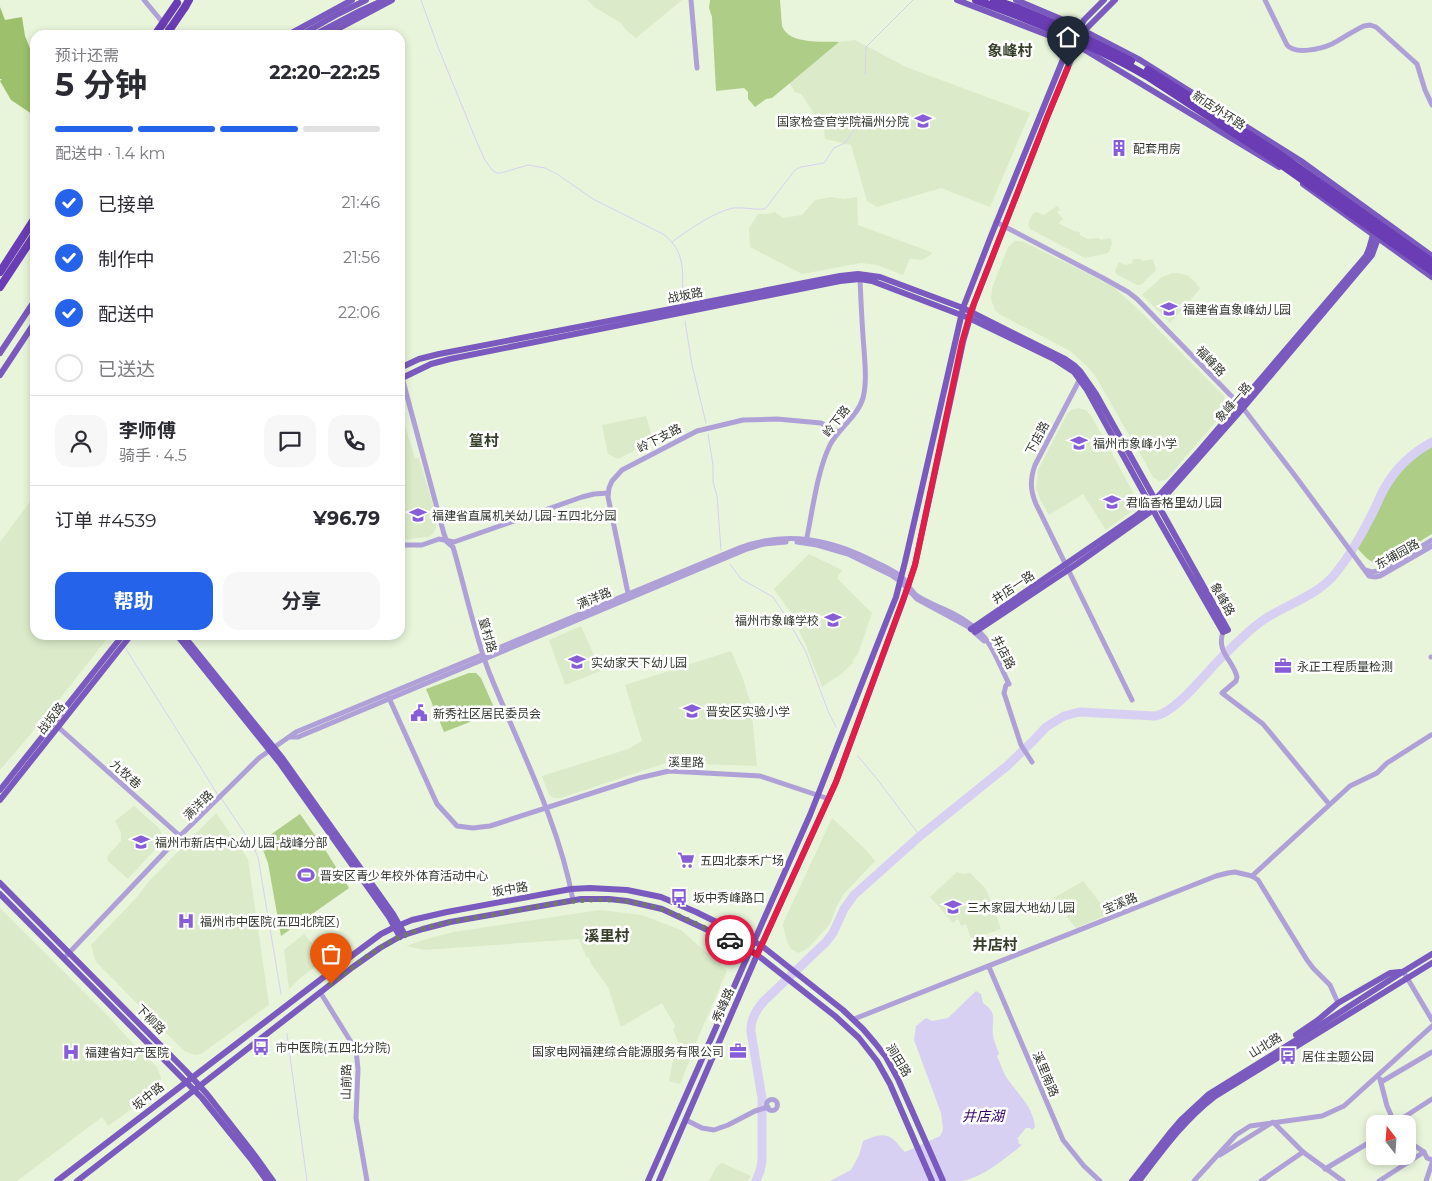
<!DOCTYPE html>
<html lang="zh">
<head>
<meta charset="utf-8">
<style>
  body { margin:0; font-family:Montserrat,"Noto Sans SC",sans-serif; background:#f7f7f7; color:#2b2b33; height:100vh; display:flex; flex-direction:column; font-size:19px; white-space:nowrap }
  * { box-sizing:border-box; margin:0 }
  p { font-size:16px; color:#7c7c81 }
  .icon { flex:none; width:28px; height:28px; fill:none; stroke:currentColor; stroke-width:2; stroke-linecap:round; stroke-linejoin:round }
  .map { position:relative; flex:1; overflow:hidden }
  .details { position:absolute; left:30px; top:30px; width:375px; height:610px; display:flex; flex-direction:column; background:#fff; border-radius:15px; box-shadow:0 2px 8px #0003 }
  .details>* { flex:none }
  .needle { width:32px; rotate:343deg }
  .tools { position:absolute; left:1366px; top:1115px; display:grid; gap:10px }
  .tools a { display:grid; place-items:center; width:50px; height:50px; border-radius:10px; background:#fff; box-shadow:0 2px 8px #0003; font-size:25px }
  .pin { position:absolute; display:grid; place-items:center; width:42px; height:42px; color:#fff; margin:-51px -21px; border-radius:50% 50% 50% 0; rotate:-45deg; box-shadow:0 0 5px #0007 }
  .pin .icon { rotate:45deg }
  .courier { position:absolute; display:grid; place-items:center; width:50px; height:50px; margin:-25px; border:4px solid #e11d48; border-radius:50%; background:#fff; color:#222; box-shadow:0 1px 6px #0007 }
  .summary em { font-style:normal; font-weight:700 }
  .summary div { display:flex; flex-direction:column-reverse }
  .summary { display:flex; align-items:center; justify-content:space-between; height:85px; padding:0 25px }
  h1 { font-size:32px; font-weight:700; line-height:38px }
  .bar { display:grid; grid-template-columns:repeat(4,1fr); gap:8px 5px; align-content:center; height:60px; padding:0 25px }
  .bar i { height:6px; border-radius:4px; background:#e1e1e2 }
  .bar .selected { background:#2563eb }
  .bar p { grid-column:span 4 }
  .line { display:flex; align-items:center; gap:12px; padding:0 25px; border-top:1px solid #e1e1e2 }
  .line div { flex:1 }
  .round { display:grid; place-items:center; flex:none; width:52px; height:52px; border-radius:15px; background:#f7f7f7 }
  ol { padding:0 25px; list-style:none }
  li { display:flex; align-items:center; gap:15px; height:55px }
  li p { margin-inline-start:auto }
  li .icon { padding:5px; border-radius:50%; background:#2563eb; color:#fff; stroke-width:4 }
  li:last-child { color:#7c7c81 }
  li i { width:28px; height:28px; border:2px solid #e1e1e2; border-radius:50% }
  .button { display:flex; gap:10px; margin-top:auto; padding:10px 25px }
  .button a { flex:1; height:58px; border-radius:15px; background:#2563eb; color:#fff; font-size:20px; font-weight:700; line-height:58px; text-align:center }
  .button a+a { background:#f7f7f7; color:#2b2b33 }
  .map>svg:first-child { display:block }
  .built { fill:#dbebc9 }
  .green { fill:#aecd87 }
  .forest { fill:#9cc06b }
  .water { fill:#d8d0f3 }
  .lines { fill:none; stroke-linecap:round; stroke-linejoin:round }
  .stream { stroke:#d8d0f3; stroke-width:1 }
  .river { stroke:#d8d0f3; stroke-width:9 }
  .minor { stroke:#afa1d8; stroke-width:5 }
  .major { stroke:#7b5abf; stroke-width:6 }
  .highway { stroke:#6a3db4; stroke-width:8 }
  .highway-bridge { stroke:#6a3db4; stroke-width:8 }
  .done { stroke:#717969; stroke-width:5; stroke-dasharray:0 9 }
  .route { stroke:#e11d48; stroke-width:6 }
  .labels { text-anchor:middle; dominant-baseline:central; stroke-width:5; stroke-linejoin:round; paint-order:stroke }
  .street-label { font-size:12px; fill:#31362c; stroke:#fff }
  .poi-label { font-size:12px; fill:#31362c; stroke:#fff; text-anchor:start }
  .water-label { font-size:14px; font-style:italic; fill:#35066a; stroke:#fff }
  .quarter-label { font-size:15px; font-weight:bold; fill:#353f29; stroke:#fff }
</style>
</head>
<body>
<div class="map">
<svg width="1432" height="1181" viewBox="0 0 1432 1181">
  <rect width="100%" height="100%" fill="#e8f5da"/>
  <g class="built">
    <path d="M587 0H682L636 38 626 30 621 23 596 8Z"/>
    <path d="M855 40 906 67 1030 113 990 207 941 188 877 207 867 201 851 145 825 139 824 129 801 94 795 92 789 83 839 42Z"/>
    <path d="M831 197 844 199 857 197 858 225 931 252 932 254 922 260 910 259 903 275 877 265 861 263 802 274 750 247 749 228 758 214H767L775 212 783 218 802 215 815 200Z"/>
    <path d="M1057 206 1060 210 1057 212 1063 219 1058 223 1076 232 1077 231 1080 233V235L1088 239 1099 238 1100 240 1111 238 1112 245 1110 246 1111 248 1108 253 1085 258 1030 229 1028 224 1033 213 1037 212 1044 215Z"/>
    <path d="M1015 241H1019L1024 242 1111 285 1118 291 1139 310 1224 396 1226 404 1224 412 1166 480 1159 481 1153 477 1139 451 1136 450 1128 439 1130 437 1096 377 1087 366 1070 351 999 314 995 310 991 299 992 288 1008 247Z"/>
    <path d="M1135 259H1141L1142 261 1153 259 1156 270 1142 284 1137 285 1116 274 1115 270 1119 262 1125 265 1133 263 1132 260Z"/>
    <path d="M1172 273H1177L1187 275 1195 282 1200 289 1170 323 1142 295 1162 277Z"/>
    <path d="M1078 408 1086 410 1092 417 1134 494 1136 500V504L1132 511 1106 530 1083 494 1049 515 1040 499 1036 488 1038 470 1067 414 1071 410Z"/>
    <path d="M400 413H401L415 458H419L438 522 434 532 429 537H426L400 540Z"/>
    <path d="M646 416 653 441 618 459 608 454 602 425Z"/>
    <path d="M35 495V635H110L51 710 0 770V542Z"/>
    <path d="M809 554 842 570 837 578 872 613 858 654 852 661 854 662 840 675 822 687 805 643 799 631 802 628 774 589Z"/>
    <path d="M581 626 601 671 565 685 549 640Z"/>
    <path d="M731 651 742 676 751 705 757 766 666 763 561 798H554L549 795 542 776 628 749 642 741 625 685Z"/>
    <path d="M134 806 158 827 161 832 162 838 159 845 128 879 108 861 107 858 109 854 121 841V832L115 821Z"/>
    <path d="M216 813 248 859 269 1005 201 1054 195 1055 184 1051 96 962 91 945 137 897 149 881Z"/>
    <path d="M832 818 866 850 875 861 843 895 836 908 830 924 811 945 805 950 799 953 791 949 787 942 783 926 784 921Z"/>
    <path d="M957 872 963 874 970 873 986 889 1001 929 971 939 966 924 961 926 958 918 953 923 930 897Z"/>
    <path d="M1083 881 1109 914 1076 928 1052 899Z"/>
    <path d="M0 908 110 1018 127 1037 157 1067 161 1078 160 1085 154 1093 108 1126 102 1117 17 1181H0Z"/>
    <path d="M600 910 642 915 681 930 727 971 692 1052 679 1043 673 1030 675 1026 662 1003 621 1027 608 987 591 964 589 958 586 957 579 939 424 950 406 946 430 938 453 932Z"/>
    <path d="M304 934 319 952 320 957 315 967 300 978 289 989 284 950Z"/>
    <path d="M674 1055H685L691 1057 680 1084 669 1081Z"/>
    <path d="M722 1163 751 1176 748 1181H709L717 1166Z"/>
  </g>
  <g class="green">
    <path d="M710 0H780L782 26C789 45 823 41 839 42L772 98 766 99 755 107 748 99V92L744 88 716 91 712 17 709 8Z"/>
    <path d="M1432 447V534C1421 540 1386 566 1375 563 1368 561 1362 553 1357 548L1391 485 1408 460Z"/>
    <path d="M469 673H476L481 678 496 712 444 732 426 689Z"/>
    <path d="M300 814 324 848 349 888 281 936 268 863 260 842Z"/>
  </g>
  <path class="forest" d="M0 7 5 20 22 17 25 36 31 51 35 50V111L32 114 11 100 0 81 2 79H0Z"/>
  <path class="water" d="M976 991 981 994 983 1003C999 1014 991 1020 993 1035 994 1041 997 1048 999 1054L997 1056C1000 1062 1002 1069 1005 1075 1016 1093 1033 1105 1035 1127L1032 1130 1030 1128H1026L1017 1139 1019 1140 1018 1143 1022 1145C1004 1159 985 1176 962 1181H830L851 1170 859 1155 863 1141C873 1137 884 1131 894 1140 898 1143 900 1148 905 1152L940 1136 943 1130 941 1113 914 1040 916 1026 926 1018 932 1021 948 1018Z"/>
  <g class="lines">
    <g class="stream">
      <path d="M421 0 438 47 476 140 485 160 492 170 497 173H501L528 165 545 168 557 174 593 199 663 234C686 251 683 273 682 297"/>
      <path d="M865 74 866 47 913 0"/>
      <path d="M672 242C688 230 714 212 733 208 744 207 754 210 765 209L795 170 801 167 824 163 834 148 845 143 858 124"/>
      <path d="M685 321 692 365 706 423"/>
      <path d="M708 434 713 465V482L717 496 721 550"/>
      <path d="M730 564 741 579 773 597 785 615 806 652 828 711 836 727"/>
      <path d="M124 646 218 795"/>
      <path d="M858 756 877 779 920 836"/>
      <path d="M221 798 252 844 258 857 281 994"/>
      <path d="M287 1034 307 1181"/>
    </g>
    <path class="river" d="M756 1181 760 1171 762 1161V1098L751 1032C750 1021 757 1009 764 1001L826 942 833 933 844 909 854 895 920 836 1007 766 1034 740 1046 727 1064 716 1079 712 1155 716C1176 713 1206 672 1222 657 1236 644 1249 629 1265 619 1287 604 1317 596 1335 574 1349 557 1361 536 1371 516 1376 507 1379 498 1384 489 1395 469 1412 453 1432 442"/>
    <g class="minor">
      <path d="M144 0 173 35"/>
      <path d="M691 0 697 68"/>
      <path d="M1265 0 1287 45C1295 55 1321 49 1332 44 1343 38 1353 31 1364 26L1370 25 1376 27 1417 64 1425 90 1432 105"/>
      <path d="M996 222 1103 278 1128 292 1137 299 1243 408 1296 477 1369 576 1375 577 1380 576 1432 546"/>
      <path d="M400 370 444 534 447 542 453 547C465 588 474 632 489 672 519 747 558 820 573 900"/>
      <path d="M1081 377 1035 465C1030 479 1030 490 1036 504L1132 700"/>
      <path d="M797 542 817 545 848 554 891 575 901 582 917 599 967 626 984 641"/>
      <path d="M806 542C812 514 817 471 830 445 838 429 858 416 863 398 867 382 865 365 864 349 862 326 861 303 860 279"/>
      <path d="M400 545H422L439 539 454 542 582 497 594 494 608 493"/>
      <path d="M1366 570 1372 572 1383 570 1432 540"/>
      <path d="M629 598 608 497 609 488 612 481 622 470 697 431 743 420 777 419 821 423 838 432"/>
      <path d="M1223 632C1216 652 1233 660 1237 677L1236 681 1222 693 1263 724 1329 804"/>
      <path d="M1431 657H1432"/>
      <path d="M389 698 437 804 457 826 473 828 490 826 639 778 669 771 760 776 829 799"/>
      <path d="M58 727 180 836"/>
      <path d="M290 737H298L747 549 764 544 786 542"/>
      <path d="M1252 876 1350 786 1377 773 1387 763 1431 735"/>
      <path d="M67 955 180 836 259 758 296 732 739 548C787 530 831 539 875 562 884 566 894 571 902 577 907 582 910 590 916 595 926 602 942 608 954 614 990 633 992 649 1009 684L1006 685 1004 693 1021 745 1032 762"/>
      <path d="M989 967 1063 1140 1084 1166 1100 1181"/>
      <path d="M1403 971 1432 1020"/>
      <path d="M320 992 356 1050 358 1069 356 1118 367 1181"/>
      <path d="M854 1019 1216 876 1228 873 1235 872 1252 876 1258 880 1307 960 1313 968 1330 985 1338 1003"/>
      <path d="M1380 1079 1387 1106 1395 1124"/>
      <path d="M1381 1082 1432 1052"/>
      <circle cx="772" cy="1105" r="5.5"/>
      <path d="M686 1120 702 1128 714 1130 728 1125 755 1111 768 1107"/>
      <path d="M1395 1123 1432 1099"/>
      <path d="M1408 1141 1424 1152 1427 1158 1432 1160"/>
      <path d="M1220 1155 1273 1122 1303 1152 1343 1181"/>
      <path d="M1325 1169 1375 1139"/>
      <path d="M1194 1181 1236 1135 1250 1126 1322 1116 1344 1106 1432 1026"/>
      <path d="M1261 1181 1303 1152"/>
      <path d="M1379 1181 1424 1152"/>
      <path d="M1426 1181 1432 1163"/>
    </g>
    <g class="major">
      <path d="M957 0 1063 41 1085 50 1279 167"/>
      <path d="M1016 0 1061 19 1140 60 1301 161 1432 256"/>
      <path d="M288 35 352 0"/>
      <path d="M301 35 338 14 366 0"/>
      <path d="M314 35 360 11 384 0"/>
      <path d="M326 35 392 0"/>
      <path d="M1303 184 1432 277"/>
      <path d="M0 353 35 300"/>
      <path d="M400 368 419 359 439 354 840 276 858 274 880 277 963 308 1065 359 1075 366 1080 371 1096 394 1228 630 1223 632 1158 519 1087 390 1074 372 1054 359 969 318 872 281 860 279 840 281 450 359 431 364 400 379"/>
      <path d="M0 375 35 322"/>
      <path d="M971 629 1136 516 1154 501 1199 451 1366 256 1369 249 1378 217"/>
      <path d="M975 632 1077 564 1153 510 1243 408 1372 255 1384 222"/>
      <path d="M177 635 279 762 389 917 400 937"/>
      <path d="M183 635 283 759 393 914 405 935"/>
      <path d="M0 790 123 635"/>
      <path d="M0 800 131 635"/>
      <path d="M0 883 186 1071 207 1094 256 1157 273 1181"/>
      <path d="M0 894 202 1098 251 1159 267 1181"/>
      <path d="M1296 1035 1318 1020 1338 1003 1390 973 1400 972"/>
      <path d="M57 1181 350 957 381 934 395 927 412 920 447 912 571 889 590 888 627 890 661 897 696 912 743 935 762 946 843 1010 863 1029 875 1043 886 1057 898 1079 943 1181"/>
      <path d="M77 1181 353 967 380 948 401 936 423 929 450 922 581 899H609L627 901 662 909 751 950 835 1016 859 1038 877 1061 890 1084 932 1181"/>
      <path d="M648 1181 810 815 896 597 905 562 963 308 991 236 1066 52 1084 20 1104 0"/>
      <path d="M659 1181 757 955 836 782 903 601 915 565 963 342 974 304 1048 115 1073 55 1087 28 1115 0"/>
      <path d="M1132 1181 1169 1134 1181 1120 1209 1094 1322 1024 1396 976 1432 954"/>
      <path d="M1139 1181C1162 1151 1184 1120 1214 1097L1432 963"/>
    </g>
    <g class="highway">
      <path d="M994 0 1017 8"/>
      <path d="M185 7 189 0"/>
      <path d="M0 272 35 218"/>
      <path d="M0 287 35 234"/>
    </g>
    <g class="highway-bridge">
      <path d="M976 0C1034 21 1093 45 1147 76L1272 158 1432 271"/>
      <path d="M1017 8 1060 26 1131 61"/>
      <path d="M155 35 177 3"/>
      <path d="M166 35 185 7"/>
      <path d="M1148 70 1276 152 1432 262"/>
    </g>
  </g>
  <g class="lines">
    <path class="done" d="M331 984C353 967 375 948 400 937 429 924 461 920 492 915 542 906 592 893 642 904 673 910 702 927 730 940"/>
    <path class="route" d="M730 940 757 955 836 782 907 589 915 565 962 342 971 311 1048 115 1068 67"/>
  </g>
  <defs>
    <g id="university-bare" transform="scale(1.35)"><path d="M0-5L7-2L0 1L-7-2ZM-4 1L0 2.5L4 1V4Q0 6-4 4Z" fill="#885ed8" stroke="#fff" stroke-width="2.5" paint-order="stroke"/></g>
    <g id="building-bare" transform="scale(1.35)"><path d="M-4-6H4V6H1V3H-1V6H-4ZM-2.5-4.3h1.7v1.8h-1.7ZM.8-4.3h1.7v1.8H.8ZM-2.5-1h1.7V.8h-1.7ZM.8-1h1.7V.8H.8Z" fill="#885ed8" stroke="#fff" stroke-width="2.5" paint-order="stroke"/></g>
    <g id="school-bare" transform="scale(1.35)"><path d="M0-5L7-2L0 1L-7-2ZM-4 1L0 2.5L4 1V4Q0 6-4 4Z" fill="#885ed8" stroke="#fff" stroke-width="2.5" paint-order="stroke"/></g>
    <g id="office-bare" transform="scale(1.35)"><path d="M-6-3h4V-5.5h4V-3h4V5H-6ZM-1-4.5V-3h2v-1.5ZM-6 0V1H6V0Z" fill="#885ed8" stroke="#fff" stroke-width="2.5" paint-order="stroke"/></g>
    <g id="civic-bare" transform="scale(1.35)"><path d="M-.6-6.5H3V-4.5H.6V-3L4-1V1h2V6H-6V1h2V-1L-.6-3ZM-1.2 2.5V6h2.4V2.5Z" fill="#885ed8" stroke="#fff" stroke-width="2.5" paint-order="stroke"/></g>
    <g id="supermarket-bare" transform="scale(1.35)"><path d="M-6-5.5h2.5l.6 2H6L4.5 2H-2.5L-4.4-4H-6ZM-1.5 3.2a1.3 1.3 0 1 0 .1 0ZM3 3.2a1.3 1.3 0 1 0 .1 0Z" fill="#885ed8" stroke="#fff" stroke-width="2.5" paint-order="stroke"/></g>
    <g id="stadium-bare" transform="scale(1.35)"><path d="M0-5a6.5 5 0 1 0 0 10a6.5 5 0 1 0 0-10ZM-3.5-1.8h7v3.6h-7Z" fill="#885ed8" stroke="#fff" stroke-width="2.5" paint-order="stroke"/></g>
    <g id="bus-bare" transform="scale(1.35)"><path d="M-5-6H5V4H4V6H2V4H-2V6H-4V4H-5ZM-3.5-4V0h7V-4ZM-3.5 1.2v1.5H-2V1.2ZM2 1.2v1.5H3.5V1.2Z" fill="#885ed8" stroke="#fff" stroke-width="2.5" paint-order="stroke"/></g>
    <g id="hospital-bare" transform="scale(1.35)"><path d="M-5-5h3v3.5h4V-5h3V5h-3V1.5h-4V5h-3Z" fill="#885ed8" stroke="#fff" stroke-width="2.5" paint-order="stroke"/></g>
  </defs>
  <g fill-rule="evenodd">
    <use href="#university-bare" x="923" y="121"/>
    <use href="#building-bare" x="1119" y="148"/>
    <use href="#school-bare" x="1169" y="309"/>
    <use href="#school-bare" x="1079" y="443"/>
    <use href="#school-bare" x="1112" y="502"/>
    <use href="#school-bare" x="418" y="515"/>
    <use href="#school-bare" x="833" y="620"/>
    <use href="#school-bare" x="577" y="662"/>
    <use href="#office-bare" x="1283" y="666"/>
    <use href="#school-bare" x="692" y="711"/>
    <use href="#civic-bare" x="419" y="713"/>
    <use href="#school-bare" x="141" y="842"/>
    <use href="#supermarket-bare" x="686" y="860"/>
    <use href="#stadium-bare" x="306" y="875"/>
    <use href="#bus-bare" x="679" y="897"/>
    <use href="#school-bare" x="953" y="907"/>
    <use href="#hospital-bare" x="186" y="921"/>
    <use href="#bus-bare" x="261" y="1047"/>
    <use href="#office-bare" x="738" y="1051"/>
    <use href="#hospital-bare" x="71" y="1052"/>
    <use href="#bus-bare" x="1288" y="1056"/>
  </g>
  <g class="labels">
    <g class="street-label">
      <text transform="translate(1219 110) rotate(33)">新店外环路</text>
      <text transform="translate(685 295) rotate(-11)">战坂路</text>
      <text transform="translate(1211 361) rotate(46)">福峰路</text>
      <text transform="translate(1233 402) rotate(-49)">象峰一路</text>
      <text transform="translate(836 421) rotate(-53)">岭下路</text>
      <text transform="translate(659 438) rotate(-27)">岭下支路</text>
      <text transform="translate(1037 438) rotate(-62)">下店路</text>
      <text transform="translate(1397 554) rotate(-29)">东埔园路</text>
      <text transform="translate(1013 587) rotate(-34)">井店一路</text>
      <text transform="translate(594 598) rotate(-23)">满洋路</text>
      <text transform="translate(1223 599) rotate(60)">象峰路</text>
      <text transform="translate(488 635) rotate(74)">篁村路</text>
      <text transform="translate(1004 652) rotate(63)">井店路</text>
      <text transform="translate(51 718) rotate(-52)">战坂路</text>
      <text transform="translate(686 762) rotate(1)">溪里路</text>
      <text transform="translate(126 774) rotate(42)">九牧巷</text>
      <text transform="translate(198 805) rotate(-45)">满洋路</text>
      <text transform="translate(510 889) rotate(-10)">坂中路</text>
      <text transform="translate(1120 903) rotate(-22)">宝溪路</text>
      <text transform="translate(723 1005) rotate(-67)">秀峰路</text>
      <text transform="translate(151 1019) rotate(45)">下柳路</text>
      <text transform="translate(1265 1045) rotate(-32)">山北路</text>
      <text transform="translate(899 1060) rotate(59)">涧田路</text>
      <text transform="translate(1046 1074) rotate(67)">溪里南路</text>
      <text transform="translate(346 1082) rotate(-89)">山前路</text>
      <text transform="translate(148 1096) rotate(-38)">坂中路</text>
    </g>
    <g class="poi-label">
      <text x="909" y="121" text-anchor="end">国家检查官学院福州分院</text>
      <text x="1133" y="148">配套用房</text>
      <text x="1183" y="309">福建省直象峰幼儿园</text>
      <text x="1093" y="443">福州市象峰小学</text>
      <text x="1126" y="502">君临香格里幼儿园</text>
      <text x="432" y="515">福建省直属机关幼儿园-五四北分园</text>
      <text x="819" y="620" text-anchor="end">福州市象峰学校</text>
      <text x="591" y="662">实幼家天下幼儿园</text>
      <text x="1297" y="666">永正工程质量检测</text>
      <text x="706" y="711">晋安区实验小学</text>
      <text x="433" y="713">新秀社区居民委员会</text>
      <text x="155" y="842">福州市新店中心幼儿园-战峰分部</text>
      <text x="700" y="860">五四北泰禾广场</text>
      <text x="320" y="875">晋安区青少年校外体育活动中心</text>
      <text x="693" y="897">坂中秀峰路口</text>
      <text x="967" y="907">三木家园大地幼儿园</text>
      <text x="200" y="921">福州市中医院(五四北院区)</text>
      <text x="275" y="1047">市中医院(五四北分院)</text>
      <text x="724" y="1051" text-anchor="end">国家电网福建综合能源服务有限公司</text>
      <text x="85" y="1052">福建省妇产医院</text>
      <text x="1302" y="1056">居住主题公园</text>
    </g>
    <g class="water-label">
      <text x="983" y="1116">井店湖</text>
    </g>
    <g class="quarter-label">
      <text x="1010" y="50">象峰村</text>
      <text x="484" y="440">篁村</text>
      <text x="607" y="935">溪里村</text>
      <text x="995" y="944">井店村</text>
    </g>
  </g>
</svg>
<div class="tools">
<a><svg class="needle" viewBox="-14 -14 28 28"><path d="M0-13l5 13h-10z" fill="#e53935"/><path d="M0 13l5-13h-10z" fill="#7c7c81"/></svg></a>
</div>
<div class="pin" style="left:331px;top:984px;background:#ea580c"><svg class="icon" aria-label="bag" viewBox="0 0 24 24"><path d="M5 8h14l-1 12H6zM9 8a3 3 0 0 1 6 0"/></svg></div>
<div class="pin" style="left:1068px;top:67px;background:#1f2937"><svg class="icon" aria-label="home" viewBox="0 0 24 24"><path d="M3 11l9-7 9 7M6 9v11h12V9"/></svg></div>
<div class="courier" style="left:730px;top:940px"><svg class="icon" aria-label="car" viewBox="0 0 24 24"><path d="M5 17H2v-5l4-1 3-4h7l3 4 3 1v5h-3M9 17h6M6 11h13"/><circle cx="7" cy="17" r="2"/><circle cx="17" cy="17" r="2"/></svg></div>
<section class="details">
<div class="summary"><div><h1>5 分钟</h1><p>预计还需</p></div><em>22:20–22:25</em></div>
<div class="bar"><i class="selected"></i><i class="selected"></i><i class="selected"></i><i></i><p>配送中 · 1.4 km</p></div>
<ol>
<li><svg class="icon" aria-label="check" viewBox="0 0 24 24"><path d="M5 12l5 5 9-10"/></svg>已接单<p>21:46</p></li>
<li><svg class="icon" aria-label="check" viewBox="0 0 24 24"><path d="M5 12l5 5 9-10"/></svg>制作中<p>21:56</p></li>
<li><svg class="icon" aria-label="check" viewBox="0 0 24 24"><path d="M5 12l5 5 9-10"/></svg>配送中<p>22:06</p></li>
<li><i></i>已送达</li>
</ol>
<div class="line" style="height:90px"><a class="round"><svg class="icon" aria-label="person" viewBox="0 0 24 24"><circle cx="12" cy="8" r="4"/><path d="M4 21q1-7 8-7t8 7"/></svg></a><div><b>李师傅</b><p>骑手 · 4.5</p></div><a class="round"><svg class="icon" aria-label="chat" viewBox="0 0 24 24"><path d="M4 5h16v11H9l-5 4z"/></svg></a><a class="round"><svg class="icon" aria-label="phone" viewBox="0 0 24 24"><path d="M5 4h4l2 5-3 2q2 4 5 5l2-3 5 2v4C11 20 4 13 5 4z"/></svg></a></div>
<div class="line" style="height:65px"><div>订单 #4539</div><b>¥96.79</b></div>
<div class="button"><a>帮助</a><a>分享</a></div>
</section>
</div>
</body>
</html>
